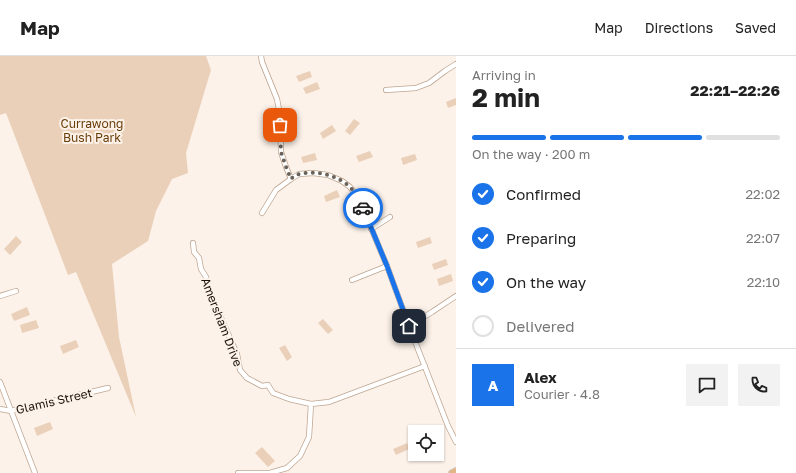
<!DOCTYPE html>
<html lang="en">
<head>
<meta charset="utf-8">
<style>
  body { margin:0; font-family:"Golos Text",sans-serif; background:#f2f2f2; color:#222; height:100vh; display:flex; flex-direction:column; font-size:15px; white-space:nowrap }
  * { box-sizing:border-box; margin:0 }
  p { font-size:13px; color:#767676 }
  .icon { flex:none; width:22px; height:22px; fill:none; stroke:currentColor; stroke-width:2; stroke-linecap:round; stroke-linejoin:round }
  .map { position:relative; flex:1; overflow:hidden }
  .sheet { display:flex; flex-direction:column; background:#fff; width:340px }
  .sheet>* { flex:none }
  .buttons { position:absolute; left:408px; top:369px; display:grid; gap:8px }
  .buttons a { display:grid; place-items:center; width:36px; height:36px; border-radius:0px; background:#fff; box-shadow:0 1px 3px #0004; font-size:20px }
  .pin { position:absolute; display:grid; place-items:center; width:34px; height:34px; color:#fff; margin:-17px; border-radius:8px; box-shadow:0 2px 6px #0006 }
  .courier { position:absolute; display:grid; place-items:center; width:40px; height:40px; margin:-20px; border:3px solid #1a73e8; border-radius:50%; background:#fff; color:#222; box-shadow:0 1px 5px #0007 }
  .overview em { font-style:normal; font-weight:700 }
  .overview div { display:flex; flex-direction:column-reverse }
  .overview { display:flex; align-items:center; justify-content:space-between; height:68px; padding:0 16px }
  h1 { font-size:26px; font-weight:700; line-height:30px }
  .bar { display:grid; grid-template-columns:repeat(4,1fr); gap:6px 4px; align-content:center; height:48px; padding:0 16px }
  .bar i { height:5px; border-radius:3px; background:#e0e0e0 }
  .bar .current { background:#1a73e8 }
  .bar p { grid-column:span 4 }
  .line { display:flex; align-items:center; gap:10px; padding:0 16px; border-top:1px solid #e0e0e0 }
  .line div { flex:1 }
  .round { display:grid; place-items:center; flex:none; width:42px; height:42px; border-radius:0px; background:#f2f2f2 }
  ol { padding:0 16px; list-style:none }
  li { display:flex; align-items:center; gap:12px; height:44px }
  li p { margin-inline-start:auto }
  li .icon { padding:4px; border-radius:50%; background:#1a73e8; color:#fff; stroke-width:4 }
  li:last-child { color:#767676 }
  li i { width:22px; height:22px; border:2px solid #e0e0e0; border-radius:50% }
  header { display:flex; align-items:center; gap:24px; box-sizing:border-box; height:56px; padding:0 20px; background:#fff; border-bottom:1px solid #e0e0e0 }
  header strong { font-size:19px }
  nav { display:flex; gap:22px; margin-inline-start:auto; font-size:14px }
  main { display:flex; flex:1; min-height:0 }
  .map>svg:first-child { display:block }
  .green { fill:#ead0b9 }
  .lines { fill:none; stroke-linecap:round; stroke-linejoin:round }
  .minor-casing { stroke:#bea591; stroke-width:6 }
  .major-casing { stroke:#d2d0ce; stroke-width:8 }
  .minor { stroke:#fff; stroke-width:4.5 }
  .major { stroke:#e2b586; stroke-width:6 }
  .done { stroke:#6a6159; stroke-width:4; stroke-dasharray:0 7.2 }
  .route { stroke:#1a73e8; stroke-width:5 }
  .labels { text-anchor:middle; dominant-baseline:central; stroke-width:4; stroke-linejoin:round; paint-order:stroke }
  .park-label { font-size:12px; fill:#693c08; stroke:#fcf2e9 }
  .street-label { font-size:12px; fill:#1c130b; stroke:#fcf2e9 }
</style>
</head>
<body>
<header>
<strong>Map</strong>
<nav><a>Map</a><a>Directions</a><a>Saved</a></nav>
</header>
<main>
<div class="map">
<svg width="456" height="417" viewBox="0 0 456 417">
  <rect width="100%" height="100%" fill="#fcf2e9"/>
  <g class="green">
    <path d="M0 0H206L211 14 186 97 188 117 172 123 156 155 148 185 112 208 119 281 136 361 76 216 68 219 6 57 0 59Z"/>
    <path d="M310 15 312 21 299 26 296 20Z"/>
    <path d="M317 26 320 33 306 38 303 32Z"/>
    <path d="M456 42V49L448 52 446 46Z"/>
    <path d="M354 63 360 67 350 79 345 75Z"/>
    <path d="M332 69 336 75 323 83 320 77Z"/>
    <path d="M370 95 373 101 359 106 356 100Z"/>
    <path d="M315 97 317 104 303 107 301 101Z"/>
    <path d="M415 98 417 104 403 109 401 102Z"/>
    <path d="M337 134 340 141 326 146 324 140Z"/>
    <path d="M16 180 22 186 10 199 4 193Z"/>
    <path d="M430 181 432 187 418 192 416 186Z"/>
    <path d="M446 203 448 209 434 214 432 208Z"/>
    <path d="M451 218 453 225 439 230 437 223Z"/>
    <path d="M27 251 30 259 14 265 11 258Z"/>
    <path d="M323 263 333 274 328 278 318 267Z"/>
    <path d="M36 264 39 272 22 277 20 269Z"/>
    <path d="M76 284 79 291 63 298 60 290Z"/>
    <path d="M285 289 292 301 287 305 279 292Z"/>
    <path d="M50 366 53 373 37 380 34 372Z"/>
    <path d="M407 387 409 393 396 399 393 393Z"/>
    <path d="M262 391 275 405 268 411 255 397Z"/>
  </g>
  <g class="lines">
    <g class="minor-casing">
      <g id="minor">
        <path d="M261 0 262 6 277 43 280 59 281 96 286 111 291 123"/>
        <path d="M386 34 416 32 429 27 445 15 456 8"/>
        <path d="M262 157 276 134 291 123 299 118 313 117 328 119 342 125 350 131 359 143 387 210 409 270 448 370 456 386"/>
        <path d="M371 173 390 161"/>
        <path d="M193 187 194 196 199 202 201 213 206 221 209 238 216 253 221 262 237 298 240 314 247 322 262 330 268 329 273 337 289 343 311 348 329 346 425 310"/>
        <path d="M352 224 387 210"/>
        <path d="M0 240 16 235"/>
        <path d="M409 270 432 256 456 240"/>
        <path d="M0 326 35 417"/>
        <path d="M0 353 11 355 108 332"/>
        <path d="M238 417H270L287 412 300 400 309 381 311 348"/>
      </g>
    </g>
    <g class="major-casing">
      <path id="major" d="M452 417 456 415"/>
    </g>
    <use href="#minor" class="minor"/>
    <use href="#major" class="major"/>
  </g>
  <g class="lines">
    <path class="done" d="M280 69 281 96 286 111 291 123C293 121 296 119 299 118 316 114 337 119 350 131 356 137 360 144 363 152"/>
    <path class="route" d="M363 152 387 210 409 270"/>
  </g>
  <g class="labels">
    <g class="park-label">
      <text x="92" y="67">Currawong<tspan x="92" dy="14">Bush Park</tspan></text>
    </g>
    <g class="street-label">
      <text transform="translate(222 266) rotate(69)">Amersham Drive</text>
      <text transform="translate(54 345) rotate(-13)">Glamis Street</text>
    </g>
  </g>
</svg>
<div class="buttons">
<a><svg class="icon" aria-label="locate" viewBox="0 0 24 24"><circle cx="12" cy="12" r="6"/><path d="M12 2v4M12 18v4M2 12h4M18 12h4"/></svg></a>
</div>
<div class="pin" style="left:280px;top:69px;background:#ea580c"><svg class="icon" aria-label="bag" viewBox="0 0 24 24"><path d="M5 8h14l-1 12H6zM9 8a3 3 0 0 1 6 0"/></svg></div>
<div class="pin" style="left:409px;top:270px;background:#1f2937"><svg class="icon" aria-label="home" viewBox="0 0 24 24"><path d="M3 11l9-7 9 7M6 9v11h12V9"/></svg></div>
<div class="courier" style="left:363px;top:152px"><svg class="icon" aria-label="car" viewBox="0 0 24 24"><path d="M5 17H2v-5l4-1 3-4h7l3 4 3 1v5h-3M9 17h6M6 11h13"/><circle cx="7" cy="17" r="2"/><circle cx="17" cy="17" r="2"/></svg></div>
</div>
<section class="sheet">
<div class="overview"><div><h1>2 min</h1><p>Arriving in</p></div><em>22:21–22:26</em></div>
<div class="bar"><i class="current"></i><i class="current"></i><i class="current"></i><i></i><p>On the way · 200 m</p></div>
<ol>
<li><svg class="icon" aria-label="check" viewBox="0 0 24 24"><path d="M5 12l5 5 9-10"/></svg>Confirmed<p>22:02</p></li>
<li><svg class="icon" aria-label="check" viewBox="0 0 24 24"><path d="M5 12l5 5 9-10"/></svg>Preparing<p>22:07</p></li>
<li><svg class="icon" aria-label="check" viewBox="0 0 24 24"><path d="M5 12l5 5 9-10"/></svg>On the way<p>22:10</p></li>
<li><i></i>Delivered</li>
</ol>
<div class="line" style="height:72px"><b class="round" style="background:#1a73e8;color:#fff">A</b><div><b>Alex</b><p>Courier · 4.8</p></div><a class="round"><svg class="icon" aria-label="chat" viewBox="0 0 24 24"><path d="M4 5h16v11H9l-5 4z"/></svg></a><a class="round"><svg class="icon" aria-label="phone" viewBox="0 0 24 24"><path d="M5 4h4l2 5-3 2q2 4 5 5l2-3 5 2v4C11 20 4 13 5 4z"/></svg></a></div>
</section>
</main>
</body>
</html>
